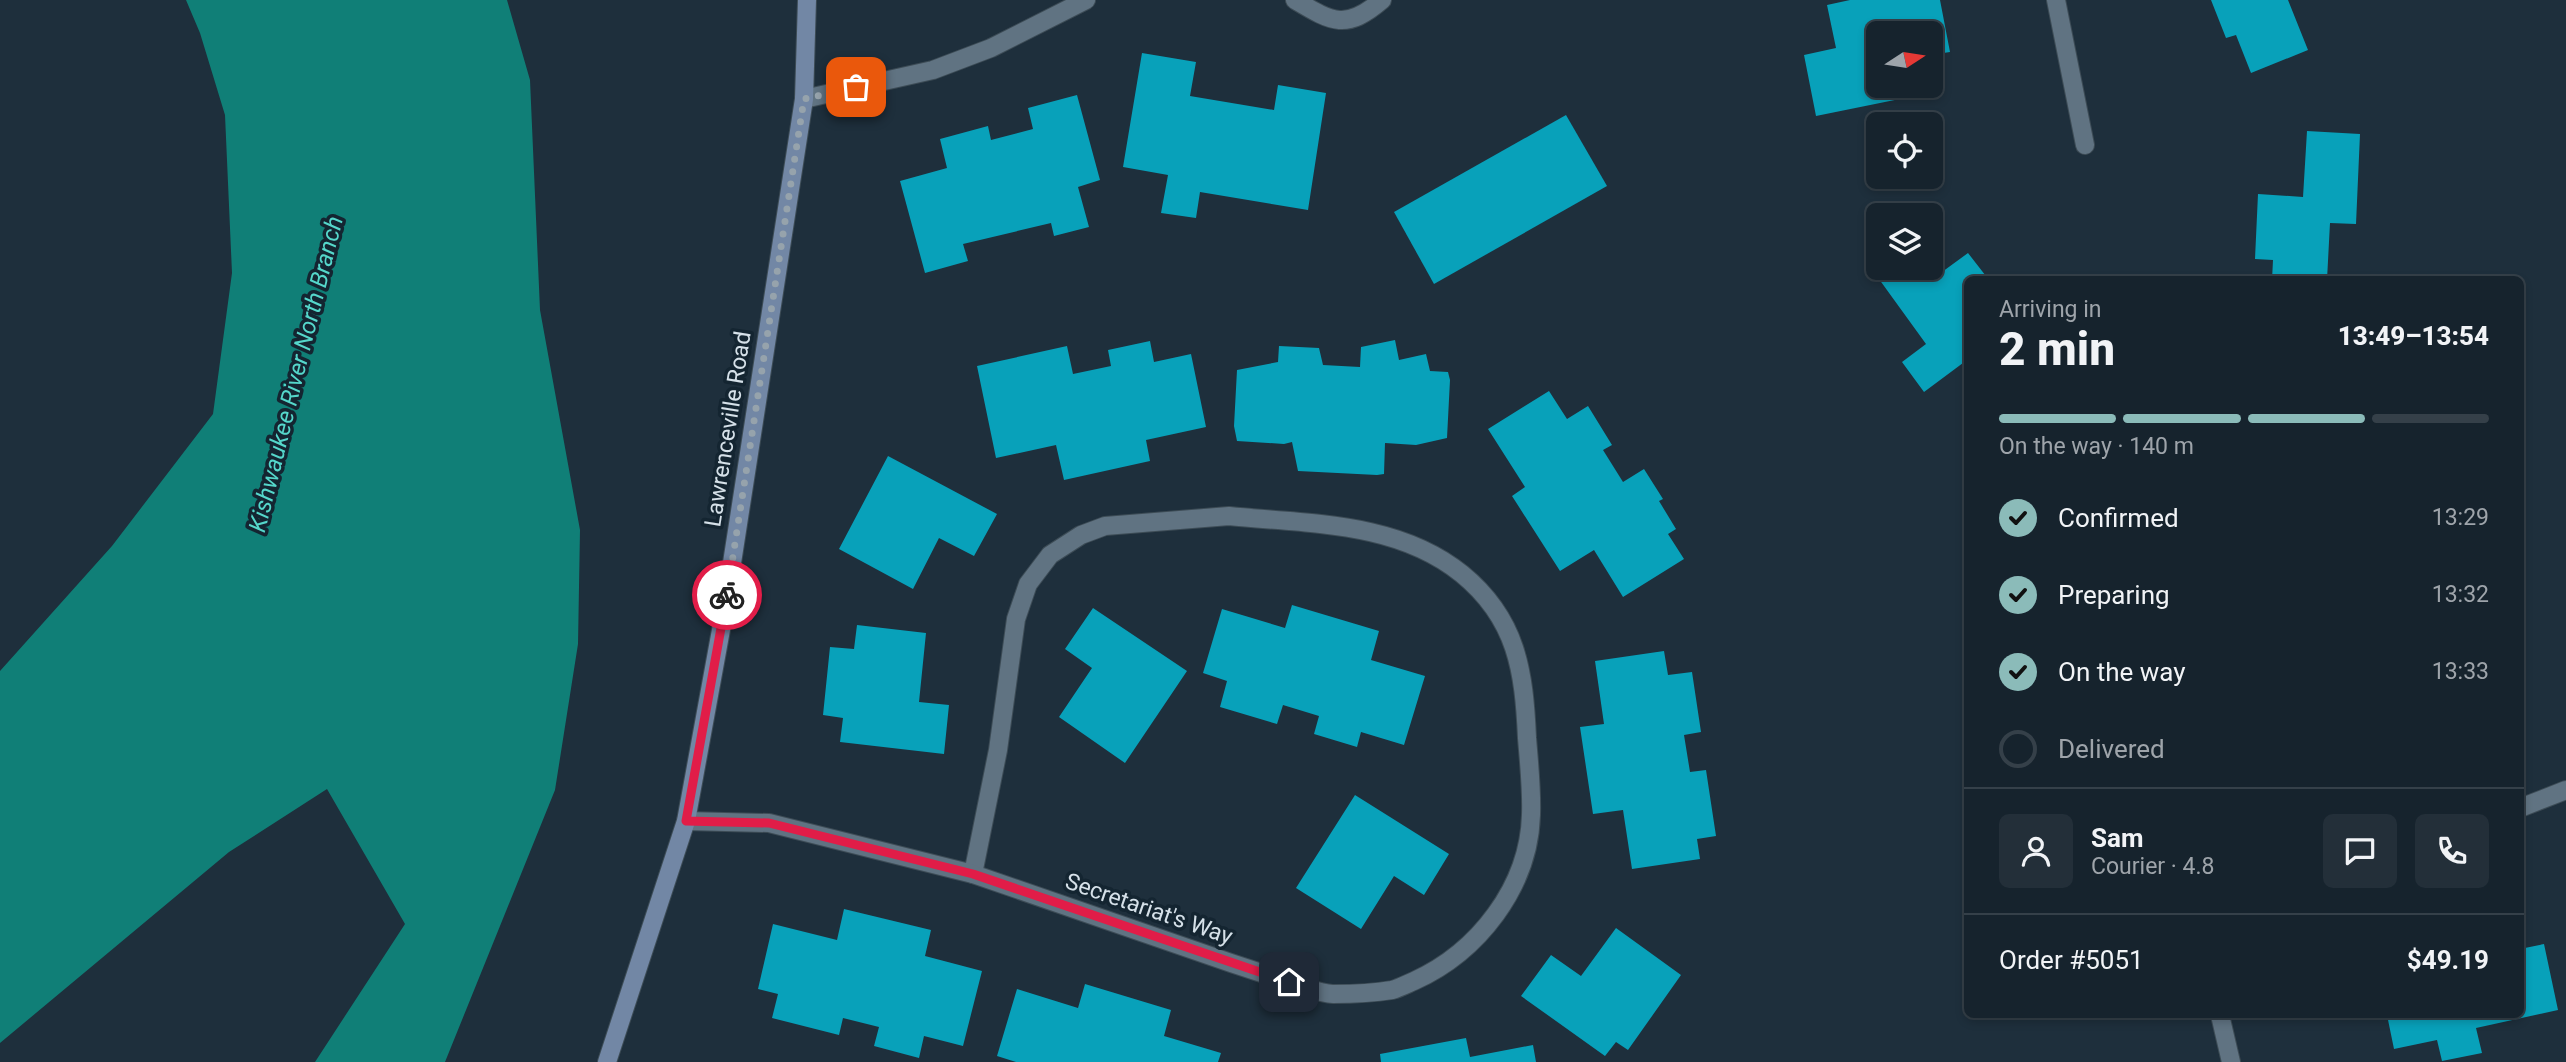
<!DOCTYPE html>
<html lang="en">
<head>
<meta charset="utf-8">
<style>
  body { margin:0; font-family:Roboto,sans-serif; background:#232f39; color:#f1f3f6; height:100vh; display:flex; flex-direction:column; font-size:26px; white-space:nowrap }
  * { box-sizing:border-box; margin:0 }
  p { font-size:23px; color:#9ea4aa }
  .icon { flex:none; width:38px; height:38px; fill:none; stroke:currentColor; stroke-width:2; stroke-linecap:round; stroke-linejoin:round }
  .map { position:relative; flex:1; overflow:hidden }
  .details { position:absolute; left:1964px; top:276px; width:560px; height:742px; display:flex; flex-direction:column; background:#16232d; border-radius:10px; box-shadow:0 4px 10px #0003,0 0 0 2px #354049 }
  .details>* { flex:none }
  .needle { width:46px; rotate:78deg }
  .fabs { position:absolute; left:1866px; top:21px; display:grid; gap:14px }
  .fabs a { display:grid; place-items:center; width:77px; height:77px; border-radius:10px; background:#16232d; box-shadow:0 4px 10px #0003,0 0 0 2px #354049; font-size:35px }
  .pin { position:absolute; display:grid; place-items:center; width:60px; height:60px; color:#fff; margin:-30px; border-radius:14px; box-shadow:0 4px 10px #0006 }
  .courier { position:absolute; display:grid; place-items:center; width:70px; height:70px; margin:-35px; border:5px solid #e11d48; border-radius:50%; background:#fff; color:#222; box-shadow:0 2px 9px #0007 }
  .head em { font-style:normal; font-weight:800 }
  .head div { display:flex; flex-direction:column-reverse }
  .head { display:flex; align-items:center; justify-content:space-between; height:119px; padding:0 35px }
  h1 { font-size:46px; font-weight:800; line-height:52px }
  .bar { display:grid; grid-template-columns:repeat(4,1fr); gap:10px 7px; align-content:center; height:84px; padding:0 35px }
  .bar i { height:9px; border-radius:5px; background:#354049 }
  .bar .active { background:#8bbbb9 }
  .bar p { grid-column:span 4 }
  .line { display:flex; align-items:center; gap:18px; padding:0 35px; border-top:2px solid #354049 }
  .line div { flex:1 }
  .round { display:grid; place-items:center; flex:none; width:74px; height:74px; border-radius:10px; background:#232f39 }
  ol { padding:0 35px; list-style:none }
  li { display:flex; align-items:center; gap:21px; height:77px }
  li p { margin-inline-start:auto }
  li .icon { padding:7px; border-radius:50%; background:#8bbbb9; color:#111; stroke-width:4 }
  li:last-child { color:#9ea4aa }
  li i { width:38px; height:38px; border:4px solid #354049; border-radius:50% }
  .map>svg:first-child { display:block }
  .water { fill:#107f77 }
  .building { fill:#08a1ba; fill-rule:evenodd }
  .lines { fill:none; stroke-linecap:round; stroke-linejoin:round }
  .street-casing { stroke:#3d4c56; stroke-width:20 }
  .secondary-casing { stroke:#3d4c56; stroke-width:20 }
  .street { stroke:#607382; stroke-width:18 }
  .secondary { stroke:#7287a5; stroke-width:18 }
  .done { stroke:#96a3ac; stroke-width:7; stroke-dasharray:0 12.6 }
  .route { stroke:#e11d48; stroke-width:9 }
  .labels { text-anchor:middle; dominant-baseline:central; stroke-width:7; stroke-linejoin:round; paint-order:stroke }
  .street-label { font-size:23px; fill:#d6e1e9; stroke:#142531 }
  .water-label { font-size:24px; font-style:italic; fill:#55d7cb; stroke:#142531 }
</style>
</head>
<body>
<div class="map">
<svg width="2566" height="1062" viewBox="0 0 2566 1062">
  <rect width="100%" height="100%" fill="#1e2f3c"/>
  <path class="water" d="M186 0H507L530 80 540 310 580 530 578 644 555 790 445 1062H315L405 924 327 789 229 852 0 1043V671L112 546 213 414 232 273 225 115 200 33Z"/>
  <g class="building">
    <path d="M1850 0H1940L1950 52 1937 54 1944 90 1816 116 1804 55 1836 48 1827 5ZM1878 33H1930V86H1878Z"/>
    <path d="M2211 0H2288L2308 50 2251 73 2236 35 2226 38Z"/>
    <path d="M1142 53 1196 62 1190 96 1274 110 1278 85 1326 93 1308 210 1200 192 1196 218 1161 213 1168 175 1123 167Z"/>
    <path d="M1077 95 1100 180 1078 187 1089 227 1054 236 1051 223 963 244 968 261 925 273 900 181 947 168 940 139 988 126 991 140 1033 129 1028 108Z"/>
    <path d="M1566 115 1607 186 1434 284 1394 212Z"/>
    <path d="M2307 131 2360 134 2356 224 2330 223 2327 280H2272L2273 260 2255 259 2258 194 2303 197Z"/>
    <path d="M1968 253 1989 280H1967V360L1924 392 1902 362 1926 344 1871 268 1878 263V268H1930V255L1942 272Z"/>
    <path d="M1395 340 1399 360 1426 354 1430 371 1448 372 1450 380 1447 438 1416 445 1385 443 1384 474 1377 475 1298 471 1292 442 1284 444 1237 441 1234 426 1237 370 1278 362 1279 346 1319 348 1323 365 1360 367 1361 347Z"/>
    <path d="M1150 341 1154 362 1191 354 1206 427 1146 440 1150 461 1064 480 1056 445 996 458 977 366 1067 346 1073 374 1111 366 1108 350Z"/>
    <path d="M1549 391 1567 419 1588 406 1612 445 1603 450 1623 482 1644 469 1663 499 1659 501 1676 529 1668 534 1684 559 1623 597 1594 550 1560 571 1512 496 1525 487 1488 429Z"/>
    <path d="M888 456 997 514 974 556 939 538 913 589 839 549Z"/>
    <path d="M1292 605 1379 631 1371 660 1425 676 1404 745 1361 732 1357 747 1314 734 1319 716 1283 705 1277 724 1220 707 1227 681 1203 673 1222 609 1285 628Z"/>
    <path d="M1093 608 1187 671 1125 763 1059 717 1092 668 1065 649Z"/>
    <path d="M857 625 926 633 919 702 949 705 944 754 840 742 843 718 823 715 830 647 854 649Z"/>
    <path d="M1664 651 1668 675 1692 672 1701 732 1684 735 1690 772 1706 770 1716 836 1697 839 1700 859 1632 869 1623 810 1593 814 1580 727 1604 724 1595 661Z"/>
    <path d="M1355 795 1449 854 1424 895 1394 876 1361 929 1296 888Z"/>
    <path d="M844 909 931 930 925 956 982 971 963 1046 924 1036 919 1058 874 1046 879 1027 843 1018 839 1035 772 1018 778 994 758 989 773 924 837 940Z"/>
    <path d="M1616 928 1681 975 1628 1050 1616 1042 1605 1056 1521 996 1551 955 1581 976Z"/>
    <path d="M2544 944 2558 1010 2476 1028 2482 1053 2442 1061 2437 1040 2394 1049 2387 1015H2520V949Z"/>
    <path d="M1085 984 1171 1010 1164 1036 1221 1053 1218 1062H1016L997 1056 1017 989 1078 1008Z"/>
    <path d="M1466 1038 1470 1057 1533 1045 1536 1062H1381L1380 1054Z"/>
  </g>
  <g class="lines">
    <g class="street-casing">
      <g id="street">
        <path d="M1295 0C1332 22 1346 31 1382 0"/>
        <path d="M2056 0 2085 145"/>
        <path d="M804 99 933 70 991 48 1086 0"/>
        <path d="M1229 516C1307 524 1397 521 1462 574 1517 619 1524 671 1527 738 1529 763 1532 790 1531 815 1529 887 1478 952 1414 981 1407 984 1399 988 1392 990 1374 993 1351 994 1333 994 1324 994 1313 990 1304 987 1280 979 1255 971 1231 963 1145 933 1059 904 973 874L998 750 1016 619 1028 584 1050 555 1081 535 1105 526Z"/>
        <path d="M2520 808 2566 790"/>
        <path d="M686 821 769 823 973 874"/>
        <path d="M2220 1015 2231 1062"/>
      </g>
    </g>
    <g class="secondary-casing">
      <path id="secondary" d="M607 1062 686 821 725 608 804 99 807 0"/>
    </g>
    <use href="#street" class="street"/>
    <use href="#secondary" class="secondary"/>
  </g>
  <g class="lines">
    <path class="done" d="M727 595 804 99 856 87"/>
    <path class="route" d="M727 595 686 821 769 823 973 874 1289 982"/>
  </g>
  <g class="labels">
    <g class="street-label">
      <text transform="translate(728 429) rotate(-81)">Lawrenceville Road</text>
      <text transform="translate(1149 909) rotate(19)">Secretariat's Way</text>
    </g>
    <g class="water-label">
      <text transform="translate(296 374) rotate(-76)">Kishwaukee River North Branch</text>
    </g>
  </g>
</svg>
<div class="fabs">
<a><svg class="needle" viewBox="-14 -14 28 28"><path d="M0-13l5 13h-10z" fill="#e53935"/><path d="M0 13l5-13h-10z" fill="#9ea4aa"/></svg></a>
<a><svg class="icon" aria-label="locate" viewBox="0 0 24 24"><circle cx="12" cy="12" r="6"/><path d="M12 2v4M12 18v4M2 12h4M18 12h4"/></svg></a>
<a><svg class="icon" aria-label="layers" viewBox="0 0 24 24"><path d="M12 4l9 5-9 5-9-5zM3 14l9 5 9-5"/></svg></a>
</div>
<div class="pin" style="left:856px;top:87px;background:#ea580c"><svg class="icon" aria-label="bag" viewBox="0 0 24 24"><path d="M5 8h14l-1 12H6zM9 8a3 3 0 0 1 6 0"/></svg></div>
<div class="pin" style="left:1289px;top:982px;background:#1f2937"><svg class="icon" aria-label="home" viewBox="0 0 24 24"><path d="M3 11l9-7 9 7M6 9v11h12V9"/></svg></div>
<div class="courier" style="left:727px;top:595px"><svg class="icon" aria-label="bike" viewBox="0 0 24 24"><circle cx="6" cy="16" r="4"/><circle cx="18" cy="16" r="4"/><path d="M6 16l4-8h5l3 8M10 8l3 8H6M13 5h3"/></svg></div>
<section class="details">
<div class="head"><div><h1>2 min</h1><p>Arriving in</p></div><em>13:49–13:54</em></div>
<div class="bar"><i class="active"></i><i class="active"></i><i class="active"></i><i></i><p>On the way · 140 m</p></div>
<ol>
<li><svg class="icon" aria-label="check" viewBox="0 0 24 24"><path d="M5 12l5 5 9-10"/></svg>Confirmed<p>13:29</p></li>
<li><svg class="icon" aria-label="check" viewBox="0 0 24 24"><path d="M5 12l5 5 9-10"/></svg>Preparing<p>13:32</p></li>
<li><svg class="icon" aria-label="check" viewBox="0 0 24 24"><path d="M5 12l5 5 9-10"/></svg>On the way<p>13:33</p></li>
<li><i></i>Delivered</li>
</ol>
<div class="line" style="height:126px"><a class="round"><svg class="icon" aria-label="person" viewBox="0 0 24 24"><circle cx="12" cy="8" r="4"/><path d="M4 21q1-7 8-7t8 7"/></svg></a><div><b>Sam</b><p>Courier · 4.8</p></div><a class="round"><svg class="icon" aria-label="chat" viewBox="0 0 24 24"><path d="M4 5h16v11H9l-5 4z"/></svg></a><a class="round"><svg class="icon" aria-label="phone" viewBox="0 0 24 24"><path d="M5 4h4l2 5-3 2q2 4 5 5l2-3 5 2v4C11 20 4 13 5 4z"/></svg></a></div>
<div class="line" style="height:91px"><div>Order #5051</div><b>$49.19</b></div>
</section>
</div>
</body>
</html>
